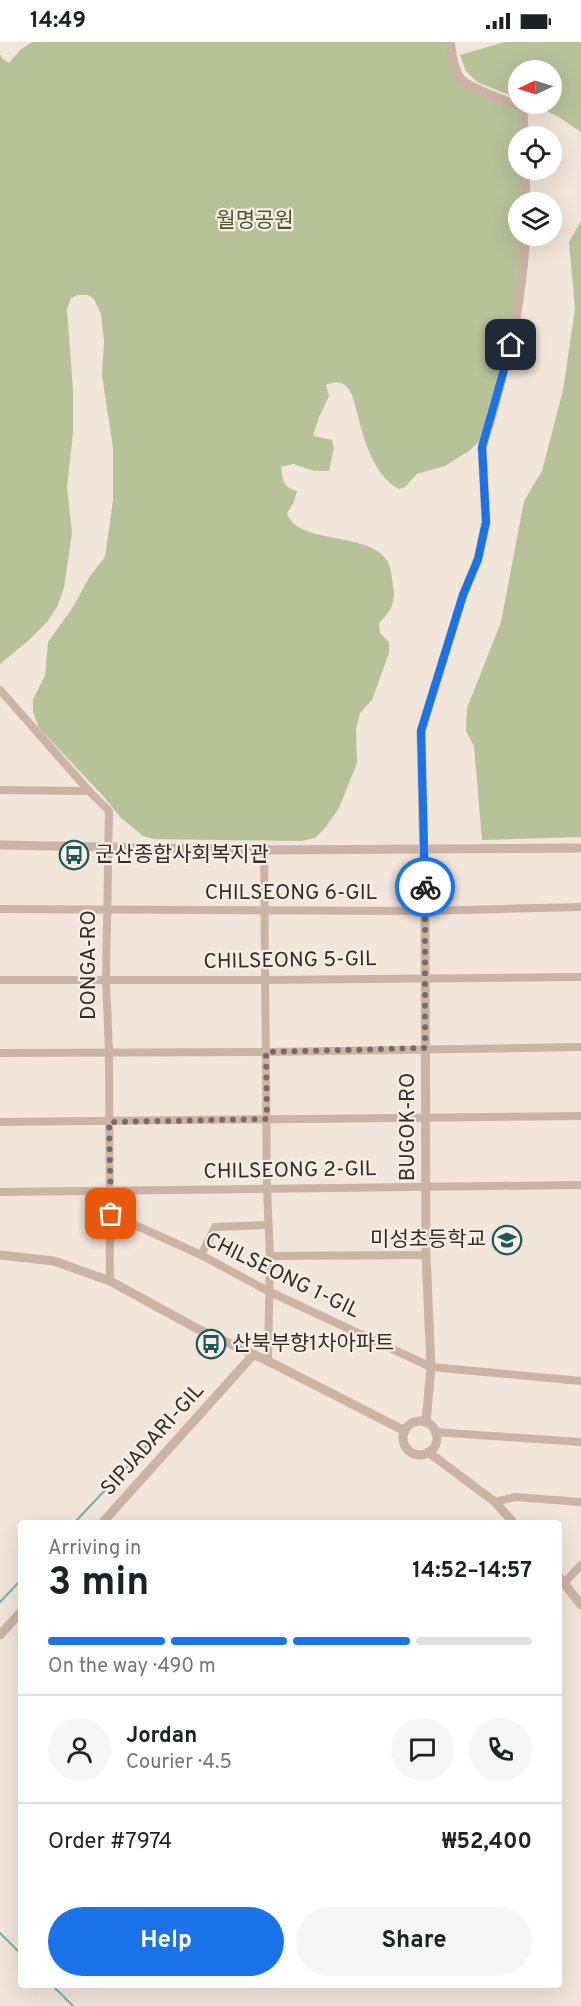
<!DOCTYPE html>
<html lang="en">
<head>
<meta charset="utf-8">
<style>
  body { margin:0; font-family:Overpass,"Noto Sans KR",sans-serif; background:#f6f6f6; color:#202124; height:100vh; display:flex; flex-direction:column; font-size:22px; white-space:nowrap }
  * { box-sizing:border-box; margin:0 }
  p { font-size:20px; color:#757577 }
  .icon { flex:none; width:33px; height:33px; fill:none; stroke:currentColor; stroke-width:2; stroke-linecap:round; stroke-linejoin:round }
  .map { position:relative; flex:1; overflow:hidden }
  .sheet { position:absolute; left:18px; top:1478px; width:544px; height:468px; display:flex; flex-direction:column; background:#fff; border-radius:6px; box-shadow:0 6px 24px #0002 }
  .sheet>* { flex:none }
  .needle { width:39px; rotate:266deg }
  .fabs { position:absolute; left:508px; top:18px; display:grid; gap:12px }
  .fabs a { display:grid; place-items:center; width:54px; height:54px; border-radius:50%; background:#fff; box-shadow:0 6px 24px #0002; font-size:30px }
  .pin { position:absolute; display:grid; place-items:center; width:51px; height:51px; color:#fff; margin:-26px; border-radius:12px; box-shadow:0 3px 9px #0006 }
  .courier { position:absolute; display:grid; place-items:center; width:60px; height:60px; margin:-30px; border:4px solid #1a73e8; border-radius:50%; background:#fff; color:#222; box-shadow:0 2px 8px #0007 }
  .head em { font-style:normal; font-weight:700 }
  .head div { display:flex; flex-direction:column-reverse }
  .head { display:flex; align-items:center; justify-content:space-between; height:102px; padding:0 30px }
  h1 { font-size:39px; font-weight:700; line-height:45px }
  .bar { display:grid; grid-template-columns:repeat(4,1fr); gap:9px 6px; align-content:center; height:72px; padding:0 30px }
  .bar i { height:8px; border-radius:4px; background:#e0e0e0 }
  .bar .active { background:#1a73e8 }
  .bar p { grid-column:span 4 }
  .line { display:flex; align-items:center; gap:15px; padding:0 30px; border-top:2px solid #e0e0e0 }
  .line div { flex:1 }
  .round { display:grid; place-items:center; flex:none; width:63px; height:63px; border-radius:32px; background:#f6f6f6 }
  .cta { display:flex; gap:12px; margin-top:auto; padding:12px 30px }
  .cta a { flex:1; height:69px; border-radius:36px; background:#1a73e8; color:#fff; font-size:24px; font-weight:700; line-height:69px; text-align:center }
  .cta a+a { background:#f6f6f6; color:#202124 }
  .status { display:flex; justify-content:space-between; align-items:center; height:42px; padding:0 30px; background:#fff; direction:ltr }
  .status svg { height:16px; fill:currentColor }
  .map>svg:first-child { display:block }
  .green { fill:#b8c299 }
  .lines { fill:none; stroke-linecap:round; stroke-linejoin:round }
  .stream { stroke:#78b0ae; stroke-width:2 }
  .minor { stroke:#cbb3a5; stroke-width:8 }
  .tertiary { stroke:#cbb3a5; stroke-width:9 }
  .done { stroke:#786b66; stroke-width:6; stroke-dasharray:0 10.8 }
  .route { stroke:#1a73e8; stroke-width:8 }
  .labels { text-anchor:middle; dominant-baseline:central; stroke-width:4.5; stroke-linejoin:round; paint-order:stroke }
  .park-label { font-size:21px; fill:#49552a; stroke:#faefe6 }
  .poi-label { font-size:21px; fill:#362a27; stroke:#faefe6; text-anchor:start }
  .street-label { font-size:21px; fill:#362a27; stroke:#faefe6 }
</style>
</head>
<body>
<div class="status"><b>14:49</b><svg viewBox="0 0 49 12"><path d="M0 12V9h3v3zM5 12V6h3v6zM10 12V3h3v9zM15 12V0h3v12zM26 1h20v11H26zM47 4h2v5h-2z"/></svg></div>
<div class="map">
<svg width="581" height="1964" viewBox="0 0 581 1964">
  <rect width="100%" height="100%" fill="#f2e5da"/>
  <g class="green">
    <path d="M32 0H446L455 34 517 66 522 74V94H519V128H524L525 160H519V194H524L511 284 483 396 469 409 445 424 417 432 405 445 399 447C373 433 364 397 357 371 355 363 353 351 347 345 342 339 332 340 326 343L329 354 319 375 313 394 332 398 334 406 329 429H314L293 422 281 425C283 439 283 445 297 449L294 460 287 471C297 503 365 489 386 517 391 523 392 536 393 544 396 561 391 569 379 581L380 591 389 600V611L372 658 360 671 356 687 357 721 339 766 325 786 315 796 301 799 153 797 143 794 120 775 105 756 39 686 33 670V657L45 634 48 600 73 565 90 534 105 515 113 458V406L102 333 104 299 101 272 94 257 88 253H78L71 256 67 267 73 348V391L67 445 72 491 64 546 57 565 47 580 28 599 0 622V12L2 16 9 21 20 8Z"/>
    <path d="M505 0H581V90L557 74 532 62H552V28H519V57L477 40 466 29 460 13Z"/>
    <path d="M581 179V795L482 798 474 704 466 689 467 666 501 580 524 459 542 429 563 348 575 267 569 200Z"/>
  </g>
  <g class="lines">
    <g class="stream">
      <path d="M75 1480 156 1394"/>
      <path d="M0 1560 21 1538"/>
      <path d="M0 1891 21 1912"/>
      <path d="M51 1942 73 1964"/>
    </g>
    <g class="minor">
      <path d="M0 648 89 749 109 769 106 938 109 1009 110 1239"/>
      <path d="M0 748 89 749"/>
      <path d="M264 808 267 1147 270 1214 268 1319"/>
      <path d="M0 867 425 869 581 865"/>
      <path d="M0 938H266L581 935"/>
      <path d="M0 1011 266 1010 581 1005"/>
      <path d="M0 1080 581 1074"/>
      <path d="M0 1150 581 1143"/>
      <path d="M111 1172 201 1213 270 1250 431 1325 581 1339"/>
      <path d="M201 1213 215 1185 268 1183"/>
      <path d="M270 1214 426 1213"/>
      <path d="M435 1390 581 1400"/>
      <path d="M495 1460 515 1455 581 1460"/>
      <path d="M564 1541 581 1523"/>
    </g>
    <g class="tertiary">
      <path d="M450 0C452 11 453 28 461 37 471 47 509 60 523 65L524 94"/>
      <path d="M525 128 526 160"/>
      <path d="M0 803 264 808 581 806"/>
      <path d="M0 1213 54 1219 110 1239 198 1287 268 1319 405 1389"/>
      <circle cx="420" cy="1396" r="17"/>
      <path d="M426 1380 431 1325 426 1213 425 869 421 689 463 553 478 517 486 480 482 405 492 373 515 285 522 236 526 194"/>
      <path d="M428 1410 495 1460 513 1480"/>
      <path d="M103 1480 253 1313"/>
      <path d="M560 1536 581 1563"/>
      <path d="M0 1593 21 1570"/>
    </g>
  </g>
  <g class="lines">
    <path class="done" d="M111 1172 109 1080 267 1077 266 1010 425 1006V845"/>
    <path class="route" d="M425 845 421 689 463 553 478 517 486 480 482 405 511 303"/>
  </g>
  <defs>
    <g id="bus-ring" transform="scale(1.5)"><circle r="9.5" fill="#faefe6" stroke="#1b5958" stroke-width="1.5"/><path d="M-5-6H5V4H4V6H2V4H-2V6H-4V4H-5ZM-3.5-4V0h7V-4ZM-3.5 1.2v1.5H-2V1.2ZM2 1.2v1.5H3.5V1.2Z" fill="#1b5958"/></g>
    <g id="school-ring" transform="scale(1.5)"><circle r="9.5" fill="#faefe6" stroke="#1b5958" stroke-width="1.5"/><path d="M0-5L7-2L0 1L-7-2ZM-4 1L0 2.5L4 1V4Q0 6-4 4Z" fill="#1b5958"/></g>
  </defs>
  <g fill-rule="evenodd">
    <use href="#bus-ring" x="74" y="813"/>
    <use href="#school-ring" x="507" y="1198"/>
    <use href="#bus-ring" x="211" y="1302"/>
  </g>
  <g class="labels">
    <g class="park-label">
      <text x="255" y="179">월명공원</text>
    </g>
    <g class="poi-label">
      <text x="95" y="813">군산종합사회복지관</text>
      <text x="486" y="1198" text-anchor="end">미성초등학교</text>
      <text x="232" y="1302">산북부향1차아파트</text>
    </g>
    <g class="street-label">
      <text x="291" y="851">CHILSEONG 6-GIL</text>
      <text transform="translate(290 919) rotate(-1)">CHILSEONG 5-GIL</text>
      <text transform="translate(89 923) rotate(-90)">DONGA-RO</text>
      <text transform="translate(408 1085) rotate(-90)">BUGOK-RO</text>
      <text transform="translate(290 1129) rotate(-1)">CHILSEONG 2-GIL</text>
      <text transform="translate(282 1234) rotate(26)">CHILSEONG 1-GIL</text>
      <text transform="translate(153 1398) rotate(-48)">SIPJADARI-GIL</text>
    </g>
  </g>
</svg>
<div class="fabs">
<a><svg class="needle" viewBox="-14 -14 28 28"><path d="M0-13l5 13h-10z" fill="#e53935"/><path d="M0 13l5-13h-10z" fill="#757577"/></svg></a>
<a><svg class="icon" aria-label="locate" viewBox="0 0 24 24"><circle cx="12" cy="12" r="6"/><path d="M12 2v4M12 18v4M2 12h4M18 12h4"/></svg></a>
<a><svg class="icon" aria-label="layers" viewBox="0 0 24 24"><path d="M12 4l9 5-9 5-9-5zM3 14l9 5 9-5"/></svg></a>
</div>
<div class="pin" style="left:111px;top:1172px;background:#ea580c"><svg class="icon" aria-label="bag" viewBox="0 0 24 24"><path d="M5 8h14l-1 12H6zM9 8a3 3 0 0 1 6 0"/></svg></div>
<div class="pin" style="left:511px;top:303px;background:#1f2937"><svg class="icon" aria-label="home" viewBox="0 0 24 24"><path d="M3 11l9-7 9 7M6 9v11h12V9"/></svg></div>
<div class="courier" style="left:425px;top:845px"><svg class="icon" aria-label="bike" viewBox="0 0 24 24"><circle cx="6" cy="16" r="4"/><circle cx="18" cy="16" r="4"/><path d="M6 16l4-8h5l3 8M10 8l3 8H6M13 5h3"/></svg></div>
<section class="sheet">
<div class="head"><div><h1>3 min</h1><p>Arriving in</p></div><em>14:52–14:57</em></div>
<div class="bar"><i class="active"></i><i class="active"></i><i class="active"></i><i></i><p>On the way · 490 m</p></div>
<div class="line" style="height:108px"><a class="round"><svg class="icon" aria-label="person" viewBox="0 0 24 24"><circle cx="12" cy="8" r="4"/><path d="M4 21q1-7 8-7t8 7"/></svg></a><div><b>Jordan</b><p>Courier · 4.5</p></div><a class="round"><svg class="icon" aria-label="chat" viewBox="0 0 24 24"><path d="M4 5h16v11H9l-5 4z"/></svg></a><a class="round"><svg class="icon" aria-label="phone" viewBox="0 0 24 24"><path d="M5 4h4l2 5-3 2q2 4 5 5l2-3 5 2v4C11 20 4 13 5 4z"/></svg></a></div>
<div class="line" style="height:78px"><div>Order #7974</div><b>₩52,400</b></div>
<div class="cta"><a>Help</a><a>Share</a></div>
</section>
</div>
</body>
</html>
